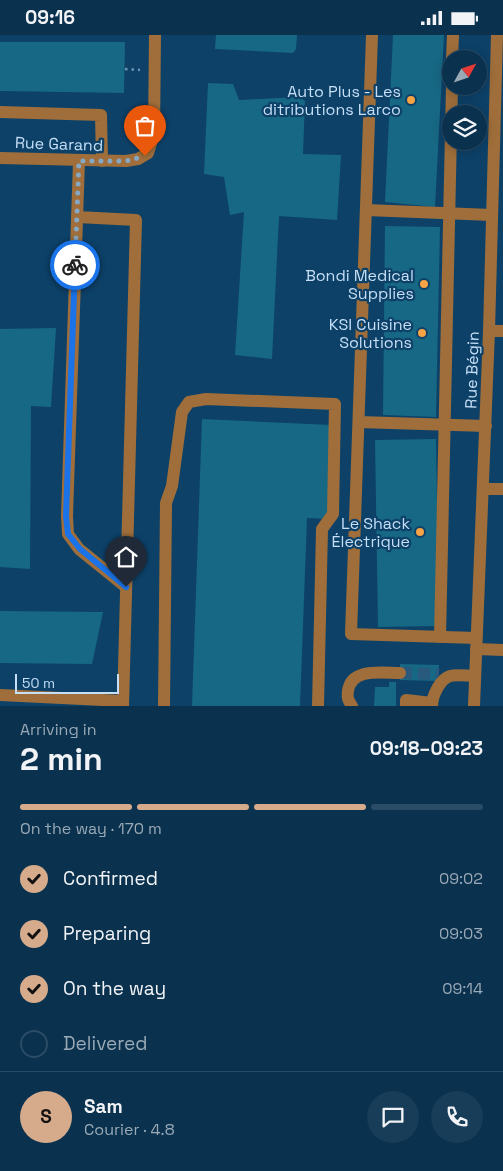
<!DOCTYPE html>
<html lang="en">
<head>
<meta charset="utf-8">
<style>
  body { margin:0; font-family:"Space Grotesk",sans-serif; background:#183d58; color:#f1f3f6; height:100vh; display:flex; flex-direction:column; font-size:19px; white-space:nowrap }
  * { box-sizing:border-box; margin:0 }
  p { font-size:16px; color:#99a9b6 }
  .icon { flex:none; width:28px; height:28px; fill:none; stroke:currentColor; stroke-width:2; stroke-linecap:round; stroke-linejoin:round }
  .map { position:relative; height:671px; overflow:hidden }
  .sheet { display:flex; flex-direction:column; background:#0a314e; flex:1 }
  .sheet>* { flex:none }
  .needle { width:32px; rotate:50deg }
  .buttons { position:absolute; left:442px; top:15px; display:grid; gap:10px }
  .buttons a { display:grid; place-items:center; width:45px; height:45px; border-radius:50%; background:#0a314e; box-shadow:0 2px 12px #0003,0 0 0 1px #2a4c66; font-size:25px }
  .scale { position:absolute; left:15px; bottom:12px; width:104px; box-sizing:border-box; padding-left:5px; border:2px solid #c6dff7; border-top:0; font-size:14px; line-height:18px; white-space:nowrap; color:#c6dff7; -webkit-text-stroke:4px #0d4168; paint-order:stroke }
  .pin { position:absolute; display:grid; place-items:center; width:42px; height:42px; color:#fff; margin:-51px -21px; border-radius:50% 50% 50% 0; rotate:-45deg; box-shadow:0 0 5px #0007 }
  .pin .icon { rotate:45deg }
  .courier { position:absolute; display:grid; place-items:center; width:50px; height:50px; margin:-25px; border:4px solid #1a73e8; border-radius:50%; background:#fff; color:#222; box-shadow:0 1px 6px #0007 }
  .headline em { font-style:normal; font-weight:600 }
  .headline div { display:flex; flex-direction:column-reverse }
  .headline { display:flex; align-items:center; justify-content:space-between; height:85px; padding:0 20px }
  h1 { font-size:32px; font-weight:600; line-height:38px }
  .bar { display:grid; grid-template-columns:repeat(4,1fr); gap:8px 5px; align-content:center; height:60px; padding:0 20px }
  .bar i { height:6px; border-radius:4px; background:#2a4c66 }
  .bar .current { background:#d6ab8b }
  .bar p { grid-column:span 4 }
  .line { display:flex; align-items:center; gap:12px; padding:0 20px; border-top:1px solid #2a4c66 }
  .line div { flex:1 }
  .round { display:grid; place-items:center; flex:none; width:52px; height:52px; border-radius:26px; background:#183d58 }
  ol { padding:0 20px; list-style:none }
  li { display:flex; align-items:center; gap:15px; height:55px }
  li p { margin-inline-start:auto }
  li .icon { padding:5px; border-radius:50%; background:#d6ab8b; color:#111; stroke-width:4 }
  li:last-child { color:#99a9b6 }
  li i { width:28px; height:28px; border:2px solid #2a4c66; border-radius:50% }
  .status { display:flex; justify-content:space-between; align-items:center; height:35px; padding:0 25px; background:#0a314e; direction:ltr }
  .status svg { height:14px; fill:currentColor }
  .map>svg:first-child { display:block }
  .building { fill:#176884 }
  .lines { fill:none; stroke-linecap:round; stroke-linejoin:round }
  .minor-tunnel { stroke:#29597d; stroke-width:12; stroke-dasharray:12 6; stroke-linecap:butt }
  .path { stroke:#6f95b4; stroke-width:2.5; stroke-dasharray:2.5 4; stroke-linecap:butt }
  .minor { stroke:#9f6e3a; stroke-width:12 }
  .done { stroke:#85a8c5; stroke-width:5; stroke-dasharray:0 9 }
  .route { stroke:#1a73e8; stroke-width:6 }
  .poi-dot { fill:#f5a345; stroke:#0d4168; stroke-width:2 }
  .labels { text-anchor:middle; dominant-baseline:central; stroke-width:4.5; stroke-linejoin:round; paint-order:stroke }
  .poi-label { font-size:16px; fill:#c6dff7; stroke:#0d4168; text-anchor:end }
  .street-label { font-size:16px; fill:#c6dff7; stroke:#0d4168 }
</style>
</head>
<body>
<div class="status"><b>09:16</b><svg viewBox="0 0 49 12"><path d="M0 12V9h3v3zM5 12V6h3v6zM10 12V3h3v9zM15 12V0h3v12zM26 1h20v11H26zM47 4h2v5h-2z"/></svg></div>
<div class="map">
<svg width="503" height="671" viewBox="0 0 503 671">
  <rect width="100%" height="100%" fill="#0d4168"/>
  <g class="building">
    <path d="M216 0H297L296 14 293 18 215 14Z"/>
    <path d="M393 0H444L435 172 385 167Z"/>
    <path d="M0 7H125L124 58 0 56Z"/>
    <path d="M208 48 233 49 239 65 299 62 305 66 303 119 341 120 337 185 279 181 272 324 235 320 244 177 230 180 224 142 204 139Z"/>
    <path d="M385 191 440 192 436 382 383 380Z"/>
    <path d="M56 293 51 372 31 371 30 534 0 532V294Z"/>
    <path d="M202 384 331 390 328 484 307 483 300 671H192Z"/>
    <path d="M436 404 439 591 378 592 375 405Z"/>
    <path d="M0 576 103 577 92 629 0 628Z"/>
    <path d="M400 629 439 630 438 646 400 645Z"/>
    <path d="M389 647H396V671H374L375 652H389Z"/>
  </g>
  <g class="lines">
    <path class="minor-tunnel" d="M400 638 439 639"/>
    <path class="path" d="M125 34 140 35"/>
    <g class="minor">
      <path d="M372 0 351 599 476 603"/>
      <path d="M452 24 453 0"/>
      <path d="M0 77 101 80 102 126"/>
      <path d="M0 123 126 126 138 124 148 118 154 99 155 0"/>
      <path d="M79 126 67 481 68 499 79 514 126 552"/>
      <path d="M366 175 492 180"/>
      <path d="M77 182 136 185 123 671"/>
      <path d="M489 296H503"/>
      <path d="M359 387 486 391"/>
      <path d="M483 454H503"/>
      <path d="M440 602 452 51"/>
      <path d="M476 614 503 615"/>
      <path d="M0 660 123 666"/>
      <path d="M164 671 166 468 172 451 182 377 189 367 206 364 335 369 333 479 322 494 318 671"/>
      <path d="M352 671C348 665 347 663 348 656 351 632 383 638 400 638"/>
      <path d="M406 671V665L432 668"/>
      <path d="M432 671C432 661 440 644 450 641 457 639 467 641 475 641"/>
      <path d="M474 671 489 296 497 0"/>
    </g>
  </g>
  <g class="lines">
    <path class="done" d="M75 230 79 126H126L145 121"/>
    <path class="route" d="M75 230 66 481 68 499 80 514 126 552"/>
  </g>
  <g class="poi-dot">
    <circle cx="411" cy="65" r="5"/>
    <circle cx="424" cy="249" r="5"/>
    <circle cx="422" cy="298" r="5"/>
    <circle cx="420" cy="497" r="5"/>
  </g>
  <g class="labels">
    <g class="poi-label">
      <text x="401" y="56">Auto Plus - Les<tspan x="401" dy="18">ditributions Larco</tspan></text>
      <text x="414" y="240">Bondi Medical<tspan x="414" dy="18">Supplies</tspan></text>
      <text x="412" y="289">KSI Cuisine<tspan x="412" dy="18">Solutions</tspan></text>
      <text x="410" y="488">Le Shack<tspan x="410" dy="18">Électrique</tspan></text>
    </g>
    <g class="street-label">
      <text transform="translate(59 109) rotate(2)">Rue Garand</text>
      <text transform="translate(472 335) rotate(-88)">Rue Bégin</text>
    </g>
  </g>
</svg>
<div class="buttons">
<a><svg class="needle" viewBox="-14 -14 28 28"><path d="M0-13l5 13h-10z" fill="#e53935"/><path d="M0 13l5-13h-10z" fill="#99a9b6"/></svg></a>
<a><svg class="icon" aria-label="layers" viewBox="0 0 24 24"><path d="M12 4l9 5-9 5-9-5zM3 14l9 5 9-5"/></svg></a>
</div>
<div class="scale">50 m</div>
<div class="pin" style="left:145px;top:121px;background:#ea580c"><svg class="icon" aria-label="bag" viewBox="0 0 24 24"><path d="M5 8h14l-1 12H6zM9 8a3 3 0 0 1 6 0"/></svg></div>
<div class="pin" style="left:126px;top:552px;background:#1f2937"><svg class="icon" aria-label="home" viewBox="0 0 24 24"><path d="M3 11l9-7 9 7M6 9v11h12V9"/></svg></div>
<div class="courier" style="left:75px;top:230px"><svg class="icon" aria-label="bike" viewBox="0 0 24 24"><circle cx="6" cy="16" r="4"/><circle cx="18" cy="16" r="4"/><path d="M6 16l4-8h5l3 8M10 8l3 8H6M13 5h3"/></svg></div>
</div>
<section class="sheet">
<div class="headline"><div><h1>2 min</h1><p>Arriving in</p></div><em>09:18–09:23</em></div>
<div class="bar"><i class="current"></i><i class="current"></i><i class="current"></i><i></i><p>On the way · 170 m</p></div>
<ol>
<li><svg class="icon" aria-label="check" viewBox="0 0 24 24"><path d="M5 12l5 5 9-10"/></svg>Confirmed<p>09:02</p></li>
<li><svg class="icon" aria-label="check" viewBox="0 0 24 24"><path d="M5 12l5 5 9-10"/></svg>Preparing<p>09:03</p></li>
<li><svg class="icon" aria-label="check" viewBox="0 0 24 24"><path d="M5 12l5 5 9-10"/></svg>On the way<p>09:14</p></li>
<li><i></i>Delivered</li>
</ol>
<div class="line" style="height:90px"><b class="round" style="background:#d6ab8b;color:#111">S</b><div><b>Sam</b><p>Courier · 4.8</p></div><a class="round"><svg class="icon" aria-label="chat" viewBox="0 0 24 24"><path d="M4 5h16v11H9l-5 4z"/></svg></a><a class="round"><svg class="icon" aria-label="phone" viewBox="0 0 24 24"><path d="M5 4h4l2 5-3 2q2 4 5 5l2-3 5 2v4C11 20 4 13 5 4z"/></svg></a></div>
</section>
</body>
</html>
